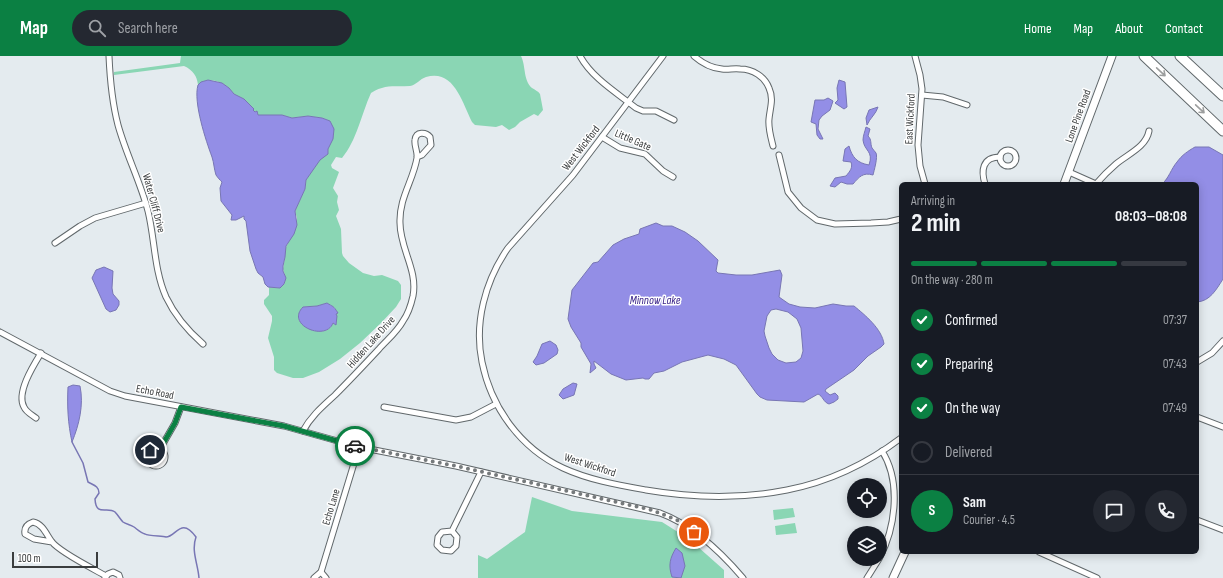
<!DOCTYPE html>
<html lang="en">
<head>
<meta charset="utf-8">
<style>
  body { margin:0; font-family:"Sofia Sans Condensed",sans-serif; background:#242831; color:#f1f3f6; height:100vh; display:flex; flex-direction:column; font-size:15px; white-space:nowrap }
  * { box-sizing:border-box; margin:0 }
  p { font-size:13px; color:#9ea1a6 }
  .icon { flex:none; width:22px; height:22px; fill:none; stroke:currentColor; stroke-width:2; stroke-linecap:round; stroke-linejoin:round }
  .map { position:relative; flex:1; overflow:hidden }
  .panel { position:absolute; left:899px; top:126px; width:300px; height:372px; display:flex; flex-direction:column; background:#171b24; border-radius:6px; box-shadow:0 2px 10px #0003 }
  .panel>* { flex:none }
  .controls { position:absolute; left:847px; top:422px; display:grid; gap:8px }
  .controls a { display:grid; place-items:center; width:40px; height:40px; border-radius:50%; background:#171b24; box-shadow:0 2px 10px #0003; font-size:20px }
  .scale { position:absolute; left:12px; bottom:10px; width:86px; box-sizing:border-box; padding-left:4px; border:2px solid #3a3d3e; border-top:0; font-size:11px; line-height:14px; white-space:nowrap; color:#3a3d3e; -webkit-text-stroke:3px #fff; paint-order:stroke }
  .pin { position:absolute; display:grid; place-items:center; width:34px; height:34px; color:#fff; margin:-17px; border:2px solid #fff; border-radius:50%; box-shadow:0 1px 4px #0007 }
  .courier { position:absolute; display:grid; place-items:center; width:40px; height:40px; margin:-20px; border:3px solid #0b8043; border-radius:50%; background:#fff; color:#222; box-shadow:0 1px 5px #0007 }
  .head em { font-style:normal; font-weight:700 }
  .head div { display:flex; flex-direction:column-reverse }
  .head { display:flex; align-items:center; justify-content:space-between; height:68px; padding:0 12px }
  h1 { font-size:26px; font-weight:700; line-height:30px }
  .bar { display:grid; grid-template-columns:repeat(4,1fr); gap:6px 4px; align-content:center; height:48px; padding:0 12px }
  .bar i { height:5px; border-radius:3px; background:#363941 }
  .bar .selected { background:#0b8043 }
  .bar p { grid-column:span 4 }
  .line { display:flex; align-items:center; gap:10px; padding:0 12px; border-top:1px solid #363941 }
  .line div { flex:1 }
  .round { display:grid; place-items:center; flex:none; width:42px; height:42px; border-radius:21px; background:#242831 }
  ol { padding:0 12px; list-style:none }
  li { display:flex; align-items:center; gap:12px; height:44px }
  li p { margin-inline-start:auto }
  li .icon { padding:4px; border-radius:50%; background:#0b8043; color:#fff; stroke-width:4 }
  li:last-child { color:#9ea1a6 }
  li i { width:22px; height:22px; border:2px solid #363941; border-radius:50% }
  header { display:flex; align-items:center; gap:24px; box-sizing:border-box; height:56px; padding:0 20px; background:#0b8043; color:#fff }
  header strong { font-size:19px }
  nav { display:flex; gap:22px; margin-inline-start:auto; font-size:14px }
  .search { width:280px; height:36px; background:#242831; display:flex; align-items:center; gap:10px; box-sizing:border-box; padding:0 14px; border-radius:22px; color:#9ea1a6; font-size:15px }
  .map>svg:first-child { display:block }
  .green { fill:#8ad6b4; fill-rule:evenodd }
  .water { fill:#938ee6; stroke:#7876b4; fill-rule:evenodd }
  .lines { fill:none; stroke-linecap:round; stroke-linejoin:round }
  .stream { stroke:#7876b4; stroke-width:1.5 }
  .street-casing { stroke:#61686b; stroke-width:7 }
  .secondary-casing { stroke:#61686b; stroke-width:9 }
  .highway-casing { stroke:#61686b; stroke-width:11 }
  .street { stroke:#fff; stroke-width:5 }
  .secondary { stroke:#fff; stroke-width:7 }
  .highway { stroke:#fff; stroke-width:9 }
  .oneway { stroke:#9c9e9e }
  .done { stroke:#767a7c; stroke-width:4; stroke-dasharray:0 7.2 }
  .route { stroke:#0b8043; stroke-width:5 }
  .labels { text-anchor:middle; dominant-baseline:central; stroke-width:3; stroke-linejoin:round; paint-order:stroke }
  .street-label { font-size:11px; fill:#3a3d3e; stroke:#fff }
  .water-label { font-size:12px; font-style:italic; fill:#392388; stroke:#fff }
</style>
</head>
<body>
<header>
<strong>Map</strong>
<div class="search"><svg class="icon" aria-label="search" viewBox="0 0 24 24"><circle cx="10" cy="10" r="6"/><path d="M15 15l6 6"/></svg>Search here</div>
<nav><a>Home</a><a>Map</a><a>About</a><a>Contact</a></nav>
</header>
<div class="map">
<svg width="1223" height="522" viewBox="0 0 1223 522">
  <rect width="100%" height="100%" fill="#e4ebef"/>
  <g class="green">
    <path d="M181 0H521C526 10 523 24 532 32 535 34 538 35 540 38L543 54 538 60 534 58 520 66 515 71 509 74 502 69 496 71 475 69 472 66C462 46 454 13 426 21 420 23 416 29 410 30 394 31 385 28 371 37 361 59 357 84 342 102L336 101 331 109 332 112 339 116 333 132 338 140 337 146 339 154 336 160 341 173 342 197 343 200 349 207 363 217 374 220 382 219 398 225 401 229V243L396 251 381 267 360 287 340 303 319 316 303 322H293L277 317 274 314V301L268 282 272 265V260L264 248V244L269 239V231L280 232 285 227V219L283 213 285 201V193L295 174 297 162 295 155 305 133 306 124 320 103 325 99H327L328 93 334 78 330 65 322 62 308 60 292 62 282 59H258L257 56C251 55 249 47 244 43 241 41 236 40 233 37 232 36 231 34 229 32 221 25 206 20 198 29 197 20 193 14 184 10L114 19V16L180 7ZM327 247C333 251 334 250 337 257L336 258V269L333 267C327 282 306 274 299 264L303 251 317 250Z"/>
    <path d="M532 441 572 455 662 466 689 483 724 514V522H478V499L487 503 525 476Z"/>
    <path d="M793 452 795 461 774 464 773 454Z"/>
    <path d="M795 467 797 477 776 479 775 470Z"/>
  </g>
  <g class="water">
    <path d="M208 24 222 27 229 32 234 38 244 43 254 53 253 54 255 56 257 55 258 59H282L292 62 308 60 322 62 330 65 334 73 333 83 328 93V98L320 104 306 124 305 133 295 155 297 169 294 178 286 190 285 201 283 210V215L286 222 284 228 280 232 268 231 265 228 263 221 258 217 256 213 250 195 246 165 244 163V160L236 164H231L232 159 221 145 220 132 222 126C220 124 218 122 216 119 214 113 214 107 212 101 206 85 193 46 198 29L201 26Z"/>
    <path d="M839 24 845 26 847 51 844 53 835 47 838 44 837 32Z"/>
    <path d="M828 42 833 45 830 54 822 60 819 64 818 73 823 83H820L817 79 816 68 811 66 815 44H824Z"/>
    <path d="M878 51C876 58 870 62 867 69L866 62 869 54Z"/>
    <path d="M866 71 870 73 868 80C872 84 870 87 872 92 873 94 875 95 876 97 878 101 874 115 873 119 863 116 859 121 853 128H847L841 126 835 131 830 130 835 122 846 120C850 115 853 112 851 106L843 105 845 93 849 90C852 101 857 107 869 109 874 95 864 95 863 84 863 80 865 75 866 71Z"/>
    <path d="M1195 91H1209L1223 99V223C1216 234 1210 245 1197 246V128H1162C1169 122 1171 113 1177 106 1182 99 1188 95 1195 91Z"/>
    <path d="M656 167 663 170H672L685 176 698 185 718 204 716 215 718 217 736 219H752L780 214 782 219 779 241 789 248 800 251 815 252 833 248 846 250H854C865 259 882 273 884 288L881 291 868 300 854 314 826 333 825 335 830 339 835 337 838 340V343L834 346 829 348C823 346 823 340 818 338L804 346 767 344 760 341 757 338 736 309 724 303 708 299 682 306 664 315 654 317 649 323H645L643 322 626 324 611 318 594 305V308L596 312 590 317 591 308 581 291V287L571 271 568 263 572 234 593 207 598 206 613 189 624 183 639 178 640 173ZM776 253 788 256 797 263 801 272 803 295 801 302 796 306 786 307 778 304 772 298 769 292 765 280 764 275 767 260 771 254Z"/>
    <path d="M104 211 113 215 112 232 113 238 119 245V249L116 254 110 256 106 253 92 222 96 214Z"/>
    <path d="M327 247C333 251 333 249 338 257L336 258 337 260 336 269 333 267C326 286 285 269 303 251L317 250Z"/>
    <path d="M550 285 556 289 558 294 557 298 544 307 536 309 533 306 537 300 542 288Z"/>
    <path d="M573 327 577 328 574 339 563 343 559 339 563 333Z"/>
    <path d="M73 329 80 330C84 349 79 369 72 386 68 368 67 350 68 331Z"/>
    <path d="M676 492 682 497 685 510 681 522 672 521C668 509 670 502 676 492Z"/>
  </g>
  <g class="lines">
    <path class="stream" d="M72 386 83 407 88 426C93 429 99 430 99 437L95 443C96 461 107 450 115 456 118 459 120 463 123 466 126 468 131 469 134 471 138 474 141 477 145 478 148 480 162 480 166 481 176 481 181 460 196 481 191 495 198 508 199 522"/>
    <g class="street-casing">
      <g id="street">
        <path d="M109 0C110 23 112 46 118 69 126 98 140 125 148 155 155 184 154 214 166 241 175 260 187 274 203 288"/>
        <path d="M580 0C592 22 617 37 636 52L643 55H656L674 64"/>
        <path d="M663 0 573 119 508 192C485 225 474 267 482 306 491 351 520 392 563 412 589 424 618 429 646 434 693 442 741 443 787 434 828 426 868 407 901 382"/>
        <path d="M694 0C702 7 711 12 722 13 728 14 734 12 740 13 753 13 765 21 769 32 774 43 770 52 769 63 768 72 771 82 773 90"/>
        <path d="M915 0 920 19 922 33 918 89 920 110 925 128"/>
        <path d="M922 39 943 41 967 49"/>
        <path d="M602 81 620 92 645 98 663 115 673 121"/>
        <circle cx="1008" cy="102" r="8"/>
        <path d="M779 99 788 136 801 152 817 164 835 168 871 167 888 166 901 163"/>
        <path d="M1069 116 1096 128"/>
        <path d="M985 128C981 115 982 101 1000 101"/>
        <path d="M1096 128C1102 121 1109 114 1116 108 1128 98 1146 91 1149 75"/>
        <path d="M55 187 80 170 95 162 146 147"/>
        <path d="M0 276 110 335 125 340 284 370 359 391 456 410 660 457C693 469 720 495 743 522"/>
        <path d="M1197 306 1212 297 1223 285"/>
        <path d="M384 351 456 364 471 361 496 348"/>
        <path d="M1197 361 1223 371"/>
        <path d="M36 362C32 359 26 356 24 351 16 337 33 310 41 297"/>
        <path d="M303 375C311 360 323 350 335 339 350 324 365 308 379 293 387 284 397 276 403 265 408 258 411 249 413 240 418 214 400 193 400 167 399 142 413 125 417 102 418 96 414 90 415 84 416 75 426 76 430 81L431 89 422 99 417 101"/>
        <circle cx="156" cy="401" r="9"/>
        <path d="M160 393 175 367 181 351"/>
        <path d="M1197 464 1223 474"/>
        <path d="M452 475 457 481 456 490 451 495 442 494 437 489 438 481 442 476 452 475 481 416"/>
        <path d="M52 486 34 483 25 478C24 472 27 468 33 466 43 468 46 478 52 486 61 497 92 512 106 520"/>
        <path d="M1039 496 1097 522"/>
        <path d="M880 501C896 470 901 425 882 395"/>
        <path d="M321 516 326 522"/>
        <path d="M105 522 108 518 113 516 119 519 120 522"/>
        <path d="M314 522 321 516 359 391"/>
        <path d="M867 522 879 503"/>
      </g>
    </g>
    <g class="secondary-casing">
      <g id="secondary">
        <path d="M1064 128 1112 0"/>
        <path d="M893 522 905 496"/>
      </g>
    </g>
    <g class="highway-casing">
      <g id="highway">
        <path d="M1144 0 1223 75"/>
        <path d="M1180 0 1223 40"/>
      </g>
    </g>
    <use href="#street" class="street"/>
    <use href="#secondary" class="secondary"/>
    <use href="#highway" class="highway"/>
  </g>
  <defs><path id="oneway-shaft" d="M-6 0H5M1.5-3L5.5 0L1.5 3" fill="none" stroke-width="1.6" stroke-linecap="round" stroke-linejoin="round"/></defs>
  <g class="oneway">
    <use href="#oneway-shaft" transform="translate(1161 16) rotate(43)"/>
    <use href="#oneway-shaft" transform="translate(1200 53) rotate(43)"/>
  </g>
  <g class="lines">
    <path class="done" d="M355 390 456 410 652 454 677 464 694 476"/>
    <path class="route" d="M150 394 155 392 160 393 175 367 181 351 284 370 355 390"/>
  </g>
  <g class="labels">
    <g class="street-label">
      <text transform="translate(1078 60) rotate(-70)">Lone Pine Road</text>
      <text transform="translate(910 63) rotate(-87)">East Wickford</text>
      <text transform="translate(633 84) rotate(23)">Little Gate</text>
      <text transform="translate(581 92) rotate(-52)">West Wickford</text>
      <text transform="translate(154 147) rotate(75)">Water Cliff Drive</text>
      <text transform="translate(371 286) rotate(-48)">Hidden Lake Drive</text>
      <text transform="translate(155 336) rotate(11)">Echo Road</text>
      <text transform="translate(590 409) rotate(18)">West Wickford</text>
      <text transform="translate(331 451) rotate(-73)">Echo Lane</text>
    </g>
    <g class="water-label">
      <text x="655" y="244">Minnow Lake</text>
    </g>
  </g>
</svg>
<div class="controls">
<a><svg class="icon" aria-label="locate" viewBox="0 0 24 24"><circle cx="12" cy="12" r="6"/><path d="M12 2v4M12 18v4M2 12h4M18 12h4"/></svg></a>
<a><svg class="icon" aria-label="layers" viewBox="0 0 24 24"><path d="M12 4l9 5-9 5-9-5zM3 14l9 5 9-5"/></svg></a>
</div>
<div class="scale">100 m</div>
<div class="pin" style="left:694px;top:476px;background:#ea580c"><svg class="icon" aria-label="bag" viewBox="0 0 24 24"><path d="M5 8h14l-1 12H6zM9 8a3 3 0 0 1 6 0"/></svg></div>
<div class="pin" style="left:150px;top:394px;background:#1f2937"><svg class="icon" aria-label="home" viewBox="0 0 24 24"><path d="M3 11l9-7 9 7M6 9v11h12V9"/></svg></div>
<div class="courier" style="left:355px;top:390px"><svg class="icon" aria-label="car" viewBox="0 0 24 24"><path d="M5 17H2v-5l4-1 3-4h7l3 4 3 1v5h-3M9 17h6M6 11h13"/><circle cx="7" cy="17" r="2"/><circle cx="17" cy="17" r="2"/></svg></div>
<section class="panel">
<div class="head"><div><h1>2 min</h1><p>Arriving in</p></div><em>08:03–08:08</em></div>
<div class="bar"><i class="selected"></i><i class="selected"></i><i class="selected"></i><i></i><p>On the way · 280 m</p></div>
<ol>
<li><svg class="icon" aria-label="check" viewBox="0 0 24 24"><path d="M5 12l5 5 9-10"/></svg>Confirmed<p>07:37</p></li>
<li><svg class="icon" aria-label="check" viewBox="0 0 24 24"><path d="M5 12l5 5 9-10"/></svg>Preparing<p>07:43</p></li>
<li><svg class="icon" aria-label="check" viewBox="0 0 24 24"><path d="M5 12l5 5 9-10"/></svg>On the way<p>07:49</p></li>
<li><i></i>Delivered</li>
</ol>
<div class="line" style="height:72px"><b class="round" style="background:#0b8043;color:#fff">S</b><div><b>Sam</b><p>Courier · 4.5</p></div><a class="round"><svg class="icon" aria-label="chat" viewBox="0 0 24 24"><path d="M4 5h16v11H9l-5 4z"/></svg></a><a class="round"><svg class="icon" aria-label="phone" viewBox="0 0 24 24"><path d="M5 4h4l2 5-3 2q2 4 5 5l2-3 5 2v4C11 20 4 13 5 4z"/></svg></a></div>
</section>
</div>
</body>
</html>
